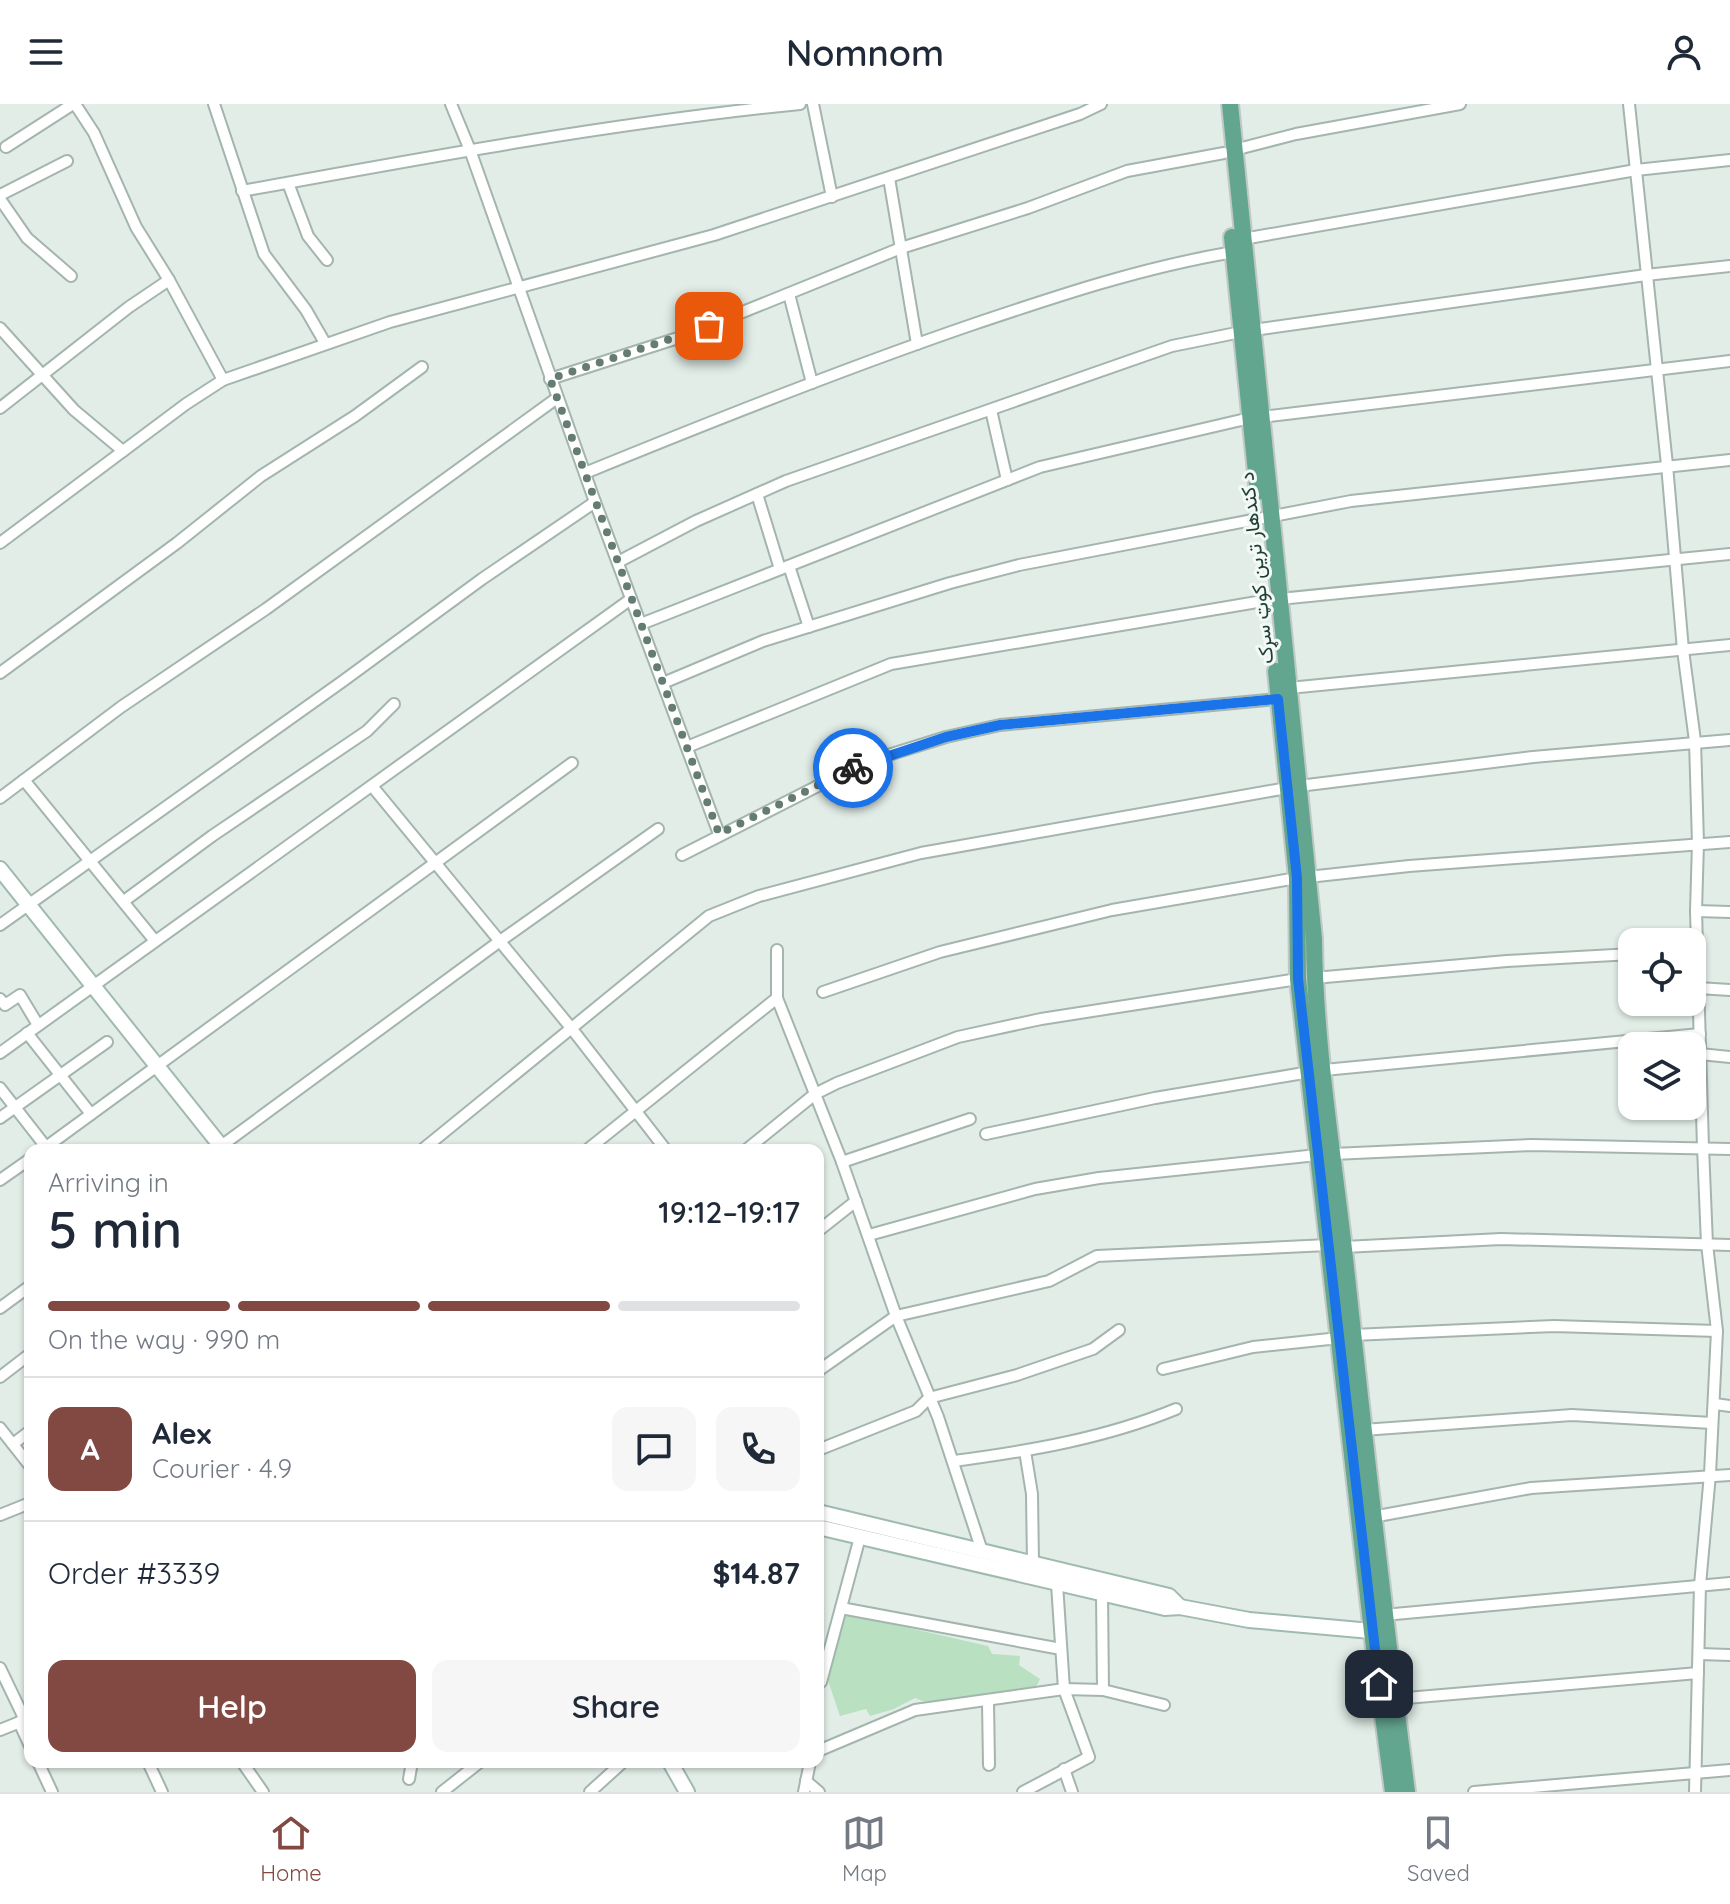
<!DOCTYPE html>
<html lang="en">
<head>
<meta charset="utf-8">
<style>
  body { margin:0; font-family:Quicksand,Vazirmatn,sans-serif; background:#f6f6f7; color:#1f2937; height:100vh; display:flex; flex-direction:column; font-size:30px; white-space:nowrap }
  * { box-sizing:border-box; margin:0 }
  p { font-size:26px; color:#747a83 }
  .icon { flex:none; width:44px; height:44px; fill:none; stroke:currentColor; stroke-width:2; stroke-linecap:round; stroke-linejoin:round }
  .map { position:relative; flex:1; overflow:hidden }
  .details { position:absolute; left:24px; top:1040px; width:800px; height:624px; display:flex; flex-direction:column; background:#fff; border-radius:16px; box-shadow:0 2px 6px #0004 }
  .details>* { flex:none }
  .controls { position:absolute; left:1618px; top:824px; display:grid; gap:16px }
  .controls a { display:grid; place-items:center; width:88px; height:88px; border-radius:16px; background:#fff; box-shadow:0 2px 6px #0004; font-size:40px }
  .pin { position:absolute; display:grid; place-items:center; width:68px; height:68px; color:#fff; margin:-34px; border-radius:16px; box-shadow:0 4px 12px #0006 }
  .courier { position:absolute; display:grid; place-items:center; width:80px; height:80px; margin:-40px; border:6px solid #1a73e8; border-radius:50%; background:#fff; color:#222; box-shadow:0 2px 10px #0007 }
  .overview em { font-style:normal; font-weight:600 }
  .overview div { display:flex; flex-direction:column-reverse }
  .overview { display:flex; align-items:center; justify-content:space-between; height:136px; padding:0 24px }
  h1 { font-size:52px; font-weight:600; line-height:60px }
  .bar { display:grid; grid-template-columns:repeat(4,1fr); gap:12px 8px; align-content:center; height:96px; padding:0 24px }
  .bar i { height:10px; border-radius:6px; background:#e0e1e3 }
  .bar .active { background:#824943 }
  .bar p { grid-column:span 4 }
  .line { display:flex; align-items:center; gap:20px; padding:0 24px; border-top:2px solid #e0e1e3 }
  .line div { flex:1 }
  .round { display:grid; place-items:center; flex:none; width:84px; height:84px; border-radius:16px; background:#f6f6f7 }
  .action { display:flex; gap:16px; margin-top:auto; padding:16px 24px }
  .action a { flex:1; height:92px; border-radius:16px; background:#824943; color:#fff; font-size:32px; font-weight:600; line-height:92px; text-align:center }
  .action a+a { background:#f6f6f7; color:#1f2937 }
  header { display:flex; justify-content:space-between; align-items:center; height:104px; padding:0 24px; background:#fff; font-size:36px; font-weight:600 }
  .tab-bar { display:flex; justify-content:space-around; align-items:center; height:112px; border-top:2px solid #e0e1e3; background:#fff; font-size:22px; color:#747a83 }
  .tab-bar a { display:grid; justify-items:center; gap:4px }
  .tab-bar .active { color:#824943 }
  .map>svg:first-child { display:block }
  .green { fill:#b9e0c1 }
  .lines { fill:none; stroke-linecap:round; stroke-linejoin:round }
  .street-casing { stroke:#a4b5ae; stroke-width:14 }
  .secondary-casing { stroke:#9fbaaf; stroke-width:18 }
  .primary-casing { stroke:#c1c9c6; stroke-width:20 }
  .street { stroke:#fff; stroke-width:10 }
  .secondary { stroke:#fff; stroke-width:14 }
  .primary { stroke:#63a690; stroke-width:16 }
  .done { stroke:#657c73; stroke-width:8; stroke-dasharray:0 14.4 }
  .route { stroke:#1a73e8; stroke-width:10 }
  .labels { text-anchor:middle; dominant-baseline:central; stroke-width:6; stroke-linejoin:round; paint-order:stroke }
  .street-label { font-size:20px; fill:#213f35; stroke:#f3f9f6 }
</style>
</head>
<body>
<header><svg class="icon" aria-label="menu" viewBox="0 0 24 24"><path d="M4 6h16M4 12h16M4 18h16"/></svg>Nomnom<svg class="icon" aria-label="person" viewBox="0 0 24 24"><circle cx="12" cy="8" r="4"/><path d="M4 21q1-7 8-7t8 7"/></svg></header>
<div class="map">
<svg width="1730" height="1688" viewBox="0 0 1730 1688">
  <rect width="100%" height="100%" fill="#e2ede7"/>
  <path class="green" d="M844 1509 988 1542 992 1550 1020 1552 1019 1561 1040 1575 1035 1585 930 1600 915 1594 894 1605 870 1612 866 1605 840 1612 827 1574Z"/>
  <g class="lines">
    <g class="street-casing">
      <g id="street">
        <path d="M75 0 94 29 136 123 169 176 223 276"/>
        <path d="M214 0 264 150 306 206 325 239"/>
        <path d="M451 0 470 46 595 398 719 730"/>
        <path d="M813 0 832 93"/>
        <path d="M1629 0 1667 361 1683 546 1695 637 1698 739 1696 807 1703 1043 1707 1140 1717 1227 1710 1370 1700 1481 1695 1688"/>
        <path d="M6 43 73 0"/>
        <path d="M1234 46 1296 30 1460 0"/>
        <path d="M889 74 917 240"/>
        <path d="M288 79 308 132 327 156"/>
        <path d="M242 87C428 53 612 19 800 0"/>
        <path d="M0 91 67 57"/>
        <path d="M0 95 27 134 71 172"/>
        <path d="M1243 135 1636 66 1730 56"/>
        <path d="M789 190 812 279"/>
        <path d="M0 224 74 306 123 347"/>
        <path d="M1253 226 1646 171 1730 162"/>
        <path d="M550 275 681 233 901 144 1028 104 1127 67 1224 49"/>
        <path d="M0 304 129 203 169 176"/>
        <path d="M991 306 1007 376"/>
        <path d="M1261 313 1730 257"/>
        <path d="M585 369C712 317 840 266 971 221 1057 192 1143 163 1234 148"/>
        <path d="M757 390 780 465"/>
        <path d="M0 439 186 300 223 276 390 218 714 131 1080 10 1101 0"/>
        <path d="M618 458 696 417 786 377 1172 242 1241 228"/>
        <path d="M789 462 809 523"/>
        <path d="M641 520 1040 363 1250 314"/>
        <path d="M0 569 177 439 261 372 355 312 422 263"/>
        <path d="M663 579 763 537 950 479 1019 461 1351 397 1730 356"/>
        <path d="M1289 584 1730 541"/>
        <path d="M687 643 891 560 1269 496 1730 450"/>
        <path d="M24 676 155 837"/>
        <path d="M372 682 572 925 666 1046"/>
        <path d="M1299 682 1533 653 1730 636"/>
        <path d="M0 694 121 603 266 505 557 294"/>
        <path d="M682 751 863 659 946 633 1000 621 1278 595"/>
        <path d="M1308 773 1409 762 1730 738"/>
        <path d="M124 797 212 732 367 627 394 600"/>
        <path d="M1696 807 1730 808"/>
        <path d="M0 821 343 577 482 475 595 398"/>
        <path d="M777 846V894L842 1058 896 1212 938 1313 982 1447"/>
        <path d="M1314 874 1507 857 1632 850"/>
        <path d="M1698 884 1730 886"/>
        <path d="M823 888 940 848 1112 806 1297 774"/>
        <path d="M0 895 5 901 20 891 38 921"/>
        <path d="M27 929 91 1010"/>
        <path d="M0 949 631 495"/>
        <path d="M1700 950 1730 953"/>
        <path d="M1324 966 1700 930"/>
        <path d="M0 984 46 1043"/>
        <path d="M0 1014 107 938"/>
        <path d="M986 1030 1155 994 1310 968"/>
        <path d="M217 1045 500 837 658 725"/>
        <path d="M42 1046 572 659"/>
        <path d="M422 1046 709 812 759 792 921 749 1287 684"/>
        <path d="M587 1046 777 894"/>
        <path d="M746 1046 815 990 837 979 958 933 1041 915 1298 875"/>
        <path d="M1333 1050 1532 1041 1730 1045"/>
        <path d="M842 1058 970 1015"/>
        <path d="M0 1076 30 1055"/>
        <path d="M818 1127 856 1097"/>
        <path d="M869 1131 1035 1085 1099 1074 1317 1051"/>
        <path d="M1344 1143 1501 1135 1730 1141"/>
        <path d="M0 1204 30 1182"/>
        <path d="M1353 1231 1554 1222 1717 1227"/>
        <path d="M1163 1265 1253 1243 1339 1234"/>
        <path d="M818 1267 896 1212 1049 1177 1097 1152 1328 1141"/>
        <path d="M0 1273 30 1250"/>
        <path d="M1715 1300 1730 1302"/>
        <path d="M0 1324 30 1362"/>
        <path d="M1363 1326 1572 1311 1712 1319"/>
        <path d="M13 1340 30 1327"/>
        <path d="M818 1346 916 1307 929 1294 1017 1271 1093 1245 1119 1226"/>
        <path d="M1025 1347 1032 1390 1033 1459"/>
        <path d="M954 1357C1030 1347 1106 1334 1176 1305"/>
        <path d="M0 1411 30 1399"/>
        <path d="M1372 1413 1531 1384 1730 1371"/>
        <path d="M1102 1490 1103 1586"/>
        <path d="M841 1504 1061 1545"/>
        <path d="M1384 1511 1730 1479"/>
        <path d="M1699 1550 1730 1551"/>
        <path d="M0 1564 25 1616"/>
        <path d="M821 1578 860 1433"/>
        <path d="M1395 1595 1698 1569"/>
        <path d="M988 1598 989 1661"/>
        <path d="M19 1618 30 1642"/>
        <path d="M0 1626 30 1614"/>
        <path d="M818 1647 915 1606 1064 1585 1103 1586 1164 1601"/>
        <path d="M38 1658 52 1688"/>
        <path d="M148 1658 162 1688"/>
        <path d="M242 1658 263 1688"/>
        <path d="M1064 1665 1072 1688"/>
        <path d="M409 1675 412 1658"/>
        <path d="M806 1677 819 1688"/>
        <path d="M442 1688 480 1658"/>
        <path d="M590 1688 623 1658"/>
        <path d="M804 1688 810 1658"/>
        <path d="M1023 1688 1089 1653 1064 1585 1057 1480"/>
        <path d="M1474 1688 1730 1666"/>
      </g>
    </g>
    <g class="secondary-casing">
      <g id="secondary">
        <path d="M0 765 224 1046"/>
        <path d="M818 1408 1169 1492 1180 1503"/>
        <path d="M818 1423 1165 1504 1180 1503 1249 1516 1382 1528"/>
        <path d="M670 1658 687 1688"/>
      </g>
    </g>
    <g class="primary-casing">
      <g id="primary">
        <path d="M1230 0 1314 835C1315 941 1333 1048 1345 1154 1364 1332 1384 1510 1407 1688"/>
        <path d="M1232 133 1258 388"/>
        <path d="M1276 567 1297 774 1298 875 1372 1528 1393 1688"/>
      </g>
    </g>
    <use href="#street" class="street"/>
    <use href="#secondary" class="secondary"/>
    <use href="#primary" class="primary"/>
  </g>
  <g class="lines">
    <path class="done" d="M709 222 550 275 719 730 853 664"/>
    <path class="route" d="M853 664 946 633 1000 621 1278 595 1297 774 1298 875 1379 1580"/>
  </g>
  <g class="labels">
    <g class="street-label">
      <text transform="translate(1256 464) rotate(-96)">د کندهار ترين کوټ سړک</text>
    </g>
  </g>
</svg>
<div class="controls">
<a><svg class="icon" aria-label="locate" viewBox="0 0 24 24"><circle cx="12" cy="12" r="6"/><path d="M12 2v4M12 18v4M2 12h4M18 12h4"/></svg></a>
<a><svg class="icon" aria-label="layers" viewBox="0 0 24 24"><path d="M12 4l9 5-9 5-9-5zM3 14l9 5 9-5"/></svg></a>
</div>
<div class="pin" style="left:709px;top:222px;background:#ea580c"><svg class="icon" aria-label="bag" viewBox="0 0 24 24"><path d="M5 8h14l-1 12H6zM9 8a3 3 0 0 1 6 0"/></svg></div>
<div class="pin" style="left:1379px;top:1580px;background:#1f2937"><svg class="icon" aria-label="home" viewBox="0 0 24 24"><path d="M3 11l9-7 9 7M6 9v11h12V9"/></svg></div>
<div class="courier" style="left:853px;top:664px"><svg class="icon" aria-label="bike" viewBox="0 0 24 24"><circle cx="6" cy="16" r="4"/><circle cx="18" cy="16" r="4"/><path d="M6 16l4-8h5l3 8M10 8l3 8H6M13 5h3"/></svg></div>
<section class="details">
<div class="overview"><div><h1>5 min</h1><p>Arriving in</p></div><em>19:12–19:17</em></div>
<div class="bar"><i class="active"></i><i class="active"></i><i class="active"></i><i></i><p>On the way · 990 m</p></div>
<div class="line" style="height:144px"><b class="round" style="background:#824943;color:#fff">A</b><div><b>Alex</b><p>Courier · 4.9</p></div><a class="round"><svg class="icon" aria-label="chat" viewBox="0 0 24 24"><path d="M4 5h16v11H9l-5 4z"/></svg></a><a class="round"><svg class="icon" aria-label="phone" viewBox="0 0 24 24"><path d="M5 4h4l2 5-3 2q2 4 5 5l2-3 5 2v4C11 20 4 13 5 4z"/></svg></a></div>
<div class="line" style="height:104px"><div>Order #3339</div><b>$14.87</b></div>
<div class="action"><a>Help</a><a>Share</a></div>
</section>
</div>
<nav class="tab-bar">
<a class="active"><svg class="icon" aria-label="home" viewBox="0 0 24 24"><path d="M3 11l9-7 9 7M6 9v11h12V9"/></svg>Home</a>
<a><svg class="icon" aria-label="map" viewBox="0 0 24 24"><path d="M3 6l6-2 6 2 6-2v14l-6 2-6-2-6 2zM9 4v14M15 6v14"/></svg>Map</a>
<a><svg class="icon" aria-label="saved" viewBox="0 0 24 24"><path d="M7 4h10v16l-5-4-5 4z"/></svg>Saved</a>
</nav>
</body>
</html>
